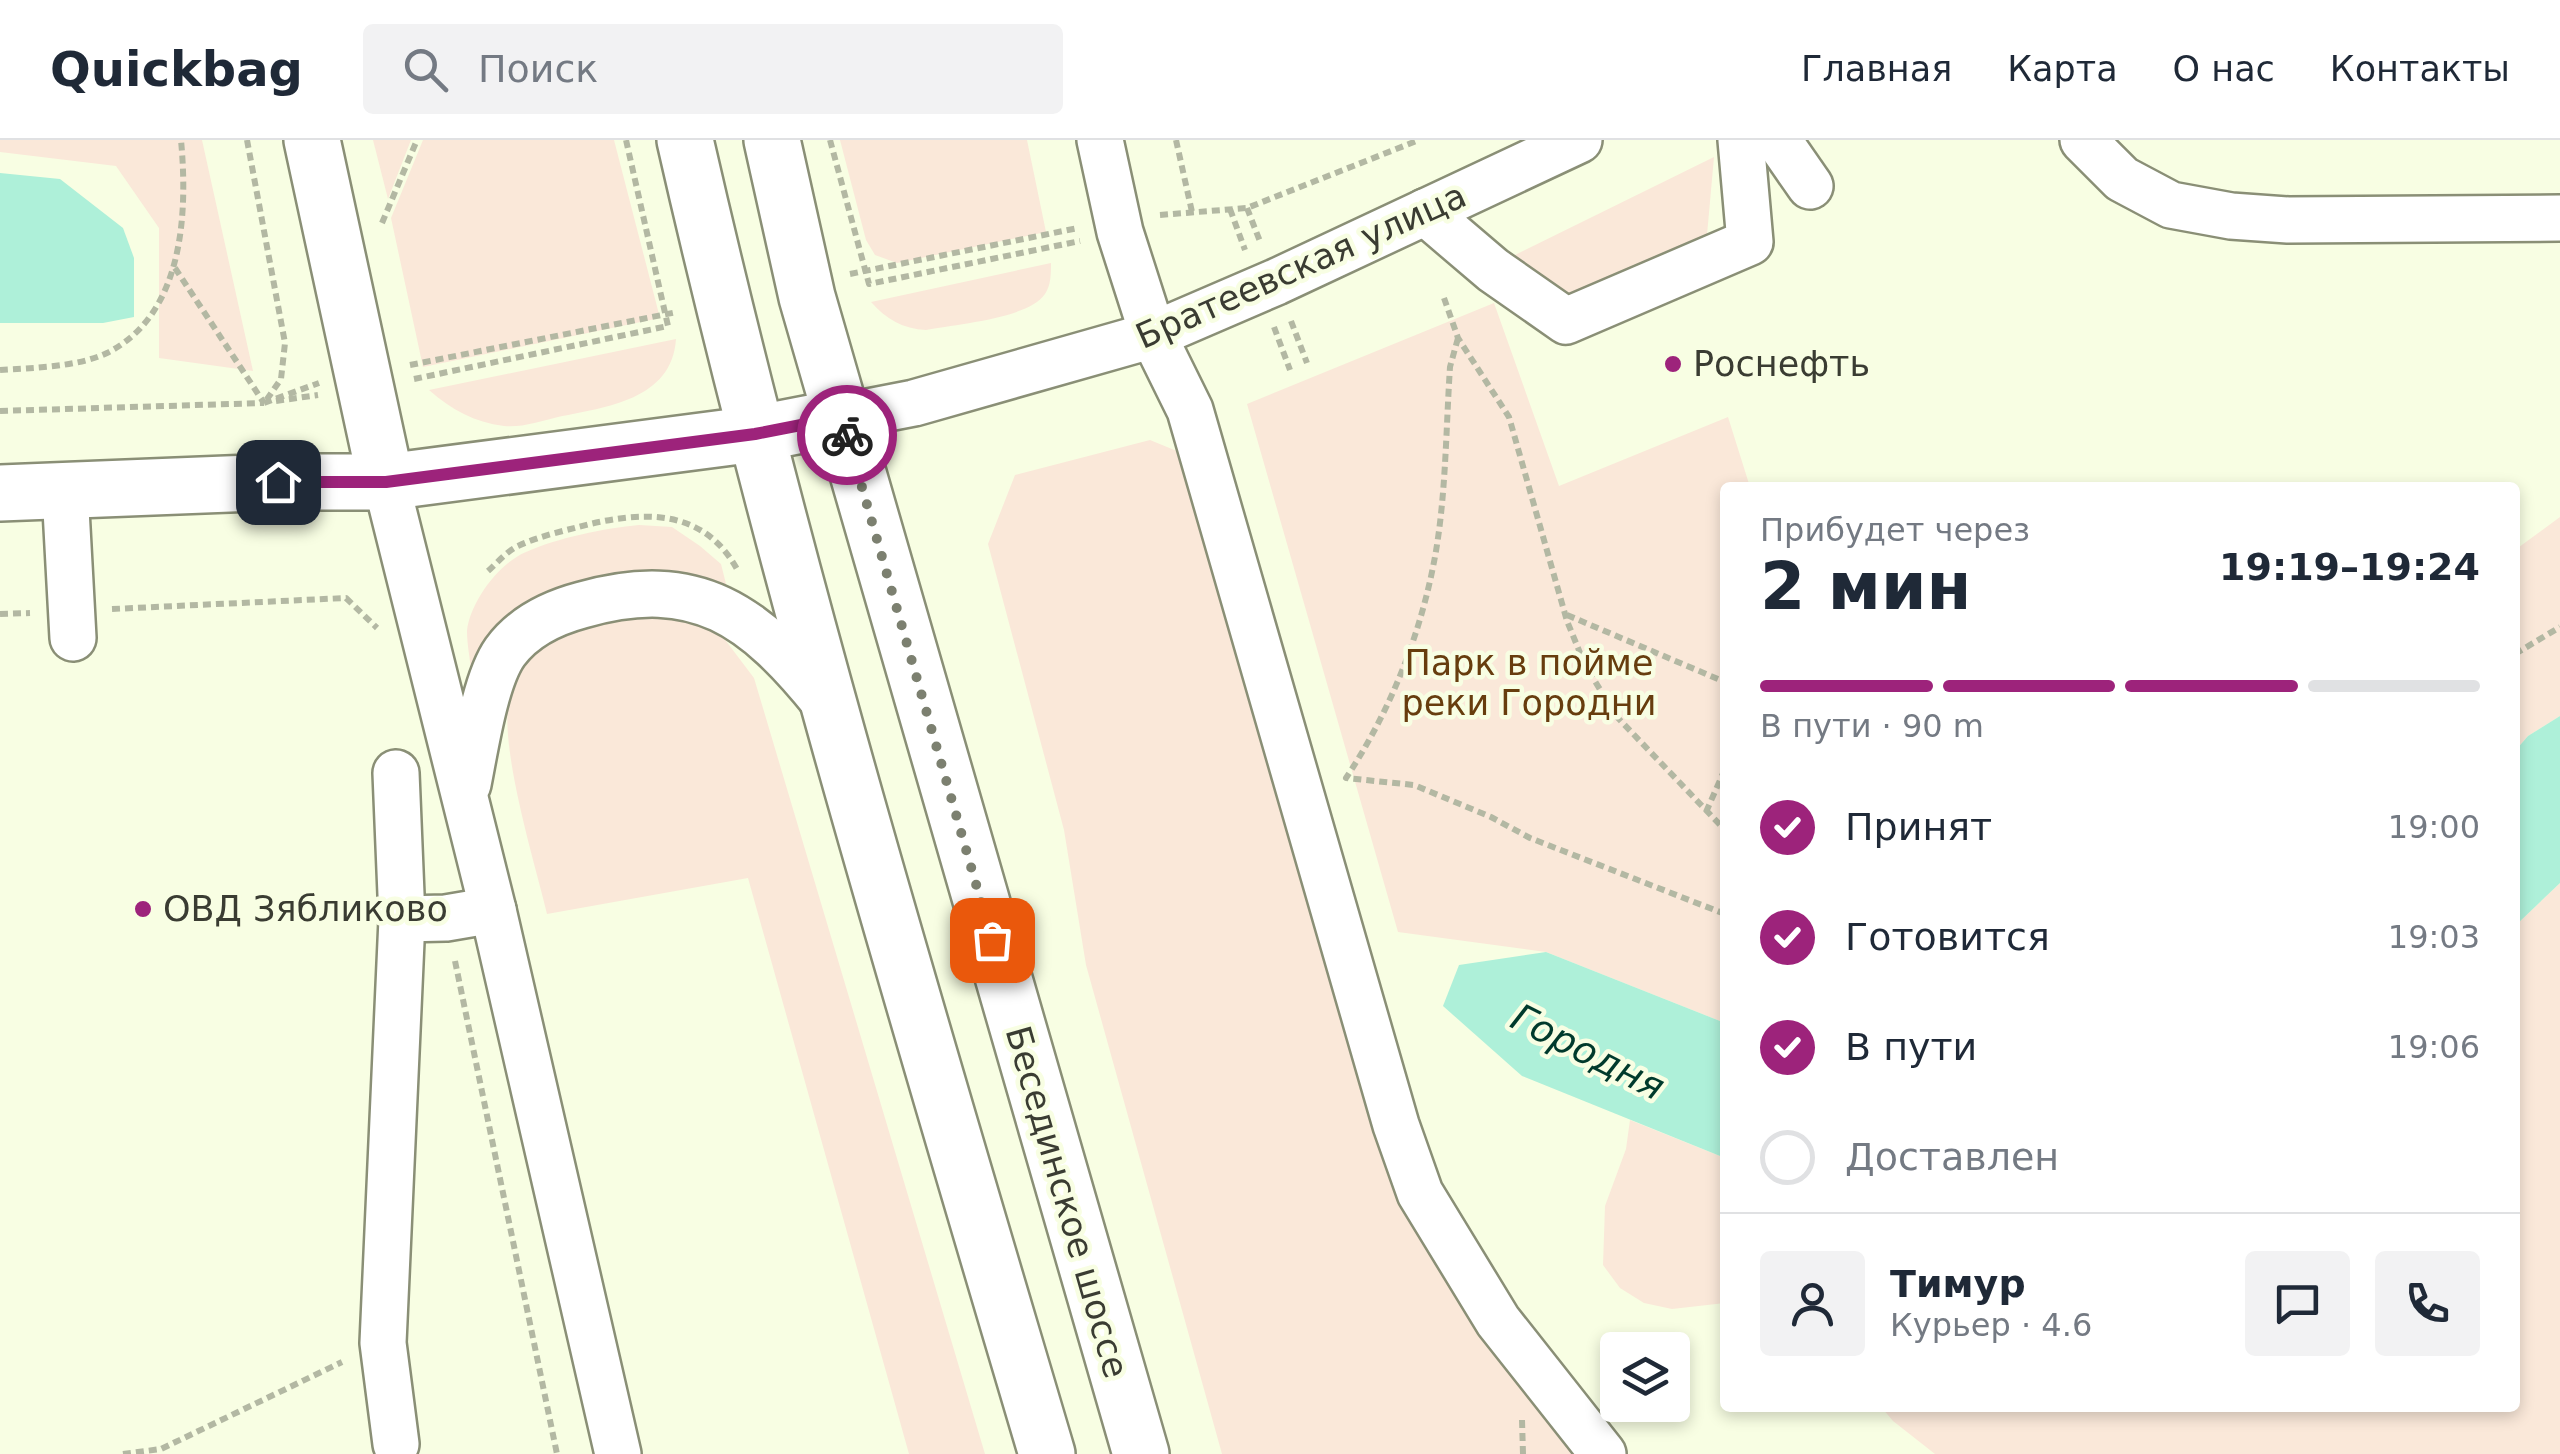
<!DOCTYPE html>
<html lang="ru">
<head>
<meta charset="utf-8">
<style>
  body { margin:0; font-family:"DejaVu Sans",sans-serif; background:#f2f2f3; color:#1f2937; height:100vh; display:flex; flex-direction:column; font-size:38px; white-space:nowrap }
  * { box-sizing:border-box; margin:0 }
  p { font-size:32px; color:#747a83 }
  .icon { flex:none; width:55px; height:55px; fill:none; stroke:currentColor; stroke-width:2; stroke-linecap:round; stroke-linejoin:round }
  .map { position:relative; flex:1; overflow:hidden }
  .sheet { position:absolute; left:1720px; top:342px; width:800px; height:930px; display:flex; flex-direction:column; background:#fff; border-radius:10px; box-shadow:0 5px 15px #0003 }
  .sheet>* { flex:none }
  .controls { position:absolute; left:1600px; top:1192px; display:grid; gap:20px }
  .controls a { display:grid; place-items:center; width:90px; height:90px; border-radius:10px; background:#fff; box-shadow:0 5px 15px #0003; font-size:50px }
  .pin { position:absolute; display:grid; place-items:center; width:85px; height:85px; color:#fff; margin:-42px; border-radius:20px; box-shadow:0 5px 15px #0006 }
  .courier { position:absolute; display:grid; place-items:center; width:100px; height:100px; margin:-50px; border:8px solid #9d237b; border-radius:50%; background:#fff; color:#222; box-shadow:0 2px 12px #0007 }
  .head em { font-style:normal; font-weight:800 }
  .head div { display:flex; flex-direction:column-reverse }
  .head { display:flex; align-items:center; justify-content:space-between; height:170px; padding:0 40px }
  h1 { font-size:65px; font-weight:800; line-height:75px }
  .bar { display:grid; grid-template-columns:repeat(4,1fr); gap:15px 10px; align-content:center; height:120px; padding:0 40px }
  .bar i { height:12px; border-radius:8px; background:#e0e1e3 }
  .bar .active { background:#9d237b }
  .bar p { grid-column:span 4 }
  .line { display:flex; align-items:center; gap:25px; padding:0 40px; border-top:2px solid #e0e1e3 }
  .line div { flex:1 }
  .round { display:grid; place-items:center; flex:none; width:105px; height:105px; border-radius:10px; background:#f2f2f3 }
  ol { padding:0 40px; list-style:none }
  li { display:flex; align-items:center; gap:30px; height:110px }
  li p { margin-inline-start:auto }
  li .icon { padding:10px; border-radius:50%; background:#9d237b; color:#fff; stroke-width:4 }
  li:last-child { color:#747a83 }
  li i { width:55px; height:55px; border:5px solid #e0e1e3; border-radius:50% }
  header { display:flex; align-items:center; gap:60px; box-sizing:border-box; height:140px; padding:0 50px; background:#fff; border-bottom:2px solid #e0e1e3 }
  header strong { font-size:48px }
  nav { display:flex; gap:55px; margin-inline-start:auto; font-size:35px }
  .search { width:700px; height:90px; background:#f2f2f3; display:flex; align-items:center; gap:25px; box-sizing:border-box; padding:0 35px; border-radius:10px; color:#747a83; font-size:38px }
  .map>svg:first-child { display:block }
  .green { fill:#fae8d9 }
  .water { fill:#aef0d9 }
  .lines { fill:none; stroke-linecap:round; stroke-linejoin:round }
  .minor-casing { stroke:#8a8f76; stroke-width:50 }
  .major-casing { stroke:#8a8f76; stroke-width:60 }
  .path { stroke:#b3b8a3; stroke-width:6; stroke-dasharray:8 5; stroke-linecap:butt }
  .minor { stroke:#fff; stroke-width:45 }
  .major { stroke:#fff; stroke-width:55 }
  .done { stroke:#7c8070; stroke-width:10; stroke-dasharray:0 18 }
  .route { stroke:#9d237b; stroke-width:12 }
  .poi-dot { fill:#9d237b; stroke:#f8fee3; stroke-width:4 }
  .labels { text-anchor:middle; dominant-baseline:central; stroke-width:9; stroke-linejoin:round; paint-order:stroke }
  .street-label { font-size:35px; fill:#3a3c32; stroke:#f8fee3 }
  .poi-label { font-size:35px; fill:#3a3c32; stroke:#f8fee3; text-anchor:start }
  .park-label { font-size:35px; fill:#673d0e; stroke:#f8fee3 }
  .water-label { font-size:38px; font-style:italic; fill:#003a2c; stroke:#f8fee3 }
</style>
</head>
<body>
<header>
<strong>Quickbag</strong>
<div class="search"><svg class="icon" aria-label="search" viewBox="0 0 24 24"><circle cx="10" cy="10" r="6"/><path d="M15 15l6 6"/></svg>Поиск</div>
<nav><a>Главная</a><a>Карта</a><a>О нас</a><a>Контакты</a></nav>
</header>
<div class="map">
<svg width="2560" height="1314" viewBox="0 0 2560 1314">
  <rect width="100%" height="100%" fill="#f8fee3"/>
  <g class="green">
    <path d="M0 0H202L253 231 159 218V88L116 26 0 12Z"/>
    <path d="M373 0H411L388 59Z"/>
    <path d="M423 0H614L660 178 423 227 391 78Z"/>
    <path d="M840 0H1027L1046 92 897 123 875 115 866 100Z"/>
    <path d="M1714 17 1707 95 1560 159 1513 116Z"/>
    <path d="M1051 123C1051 134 1051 145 1045 154 1028 179 955 184 926 190 903 189 886 179 871 162Z"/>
    <path d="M1494 163 1559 346 1728 277 1750 347 1725 348V883L1546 812 1398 792 1247 264Z"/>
    <path d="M676 199C672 260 606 267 558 277 541 281 521 288 504 286 474 282 452 270 429 250Z"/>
    <path d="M1150 300 1184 314 1398 1052 1577 1314H1222L1086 825 1064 690 988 404 1015 335Z"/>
    <path d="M2560 377V576L2528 596 2515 611V410Z"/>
    <path d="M639 385 672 387 700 406 721 424 727 448 688 434 631 431 558 451 484 506 471 530C470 518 467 504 467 491 470 462 499 423 526 412 557 398 605 388 639 385Z"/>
    <path d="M681 472 720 493 754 538 985 1314H909L748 738 547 774C535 722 495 597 511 549 525 507 571 483 612 475 634 471 659 473 681 472Z"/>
    <path d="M2560 743V1314H1935L1893 1281 1882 1268H2515V786Z"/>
    <path d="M1630 980 1725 1018V1163L1672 1169 1644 1163 1620 1148 1603 1125 1605 1066 1626 1009Z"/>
  </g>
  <g class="water">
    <path d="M0 33 60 39 123 88 134 118V177L103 183H0Z"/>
    <path d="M2560 576V743L2515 786V611L2528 596Z"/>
    <path d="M1546 812 1725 883V1018L1522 936 1443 866 1459 825Z"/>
  </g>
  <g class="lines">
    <g class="minor-casing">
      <g id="minor">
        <path d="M1100 0 1120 92 1153 195 1190 270 1396 985 1420 1053 1498 1181 1603 1314"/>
        <path d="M1778 0 1810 46"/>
        <path d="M2083 0 2122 39 2171 65 2231 76 2288 80 2560 78"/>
        <path d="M1425 72 1493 130 1566 181 1750 102 1741 0"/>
        <path d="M842 277 914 263 1153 195 1276 142 1579 0"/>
        <path d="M386 342 493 770 618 1314"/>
        <path d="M65 351 73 498"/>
        <path d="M396 633 402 779 446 778 493 770"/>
        <path d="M468 644C475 609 485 540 505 512 524 486 552 473 582 465 697 432 755 476 825 563"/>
        <path d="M396 1304 383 1203 402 779"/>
      </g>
    </g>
    <g class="major-casing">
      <g id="major">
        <path d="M312 0 386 342"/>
        <path d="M685 0C786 443 918 878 1047 1314"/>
        <path d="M772 0 807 157 1141 1314"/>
        <path d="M0 353 278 342H386L755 294 842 277"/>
      </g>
    </g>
    <g class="path">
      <path d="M247 0 285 203 281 239 265 262"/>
      <path d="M830 0 869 144 1080 101"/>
      <path d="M1176 0 1192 72"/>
      <path d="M1247 68 1261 104"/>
      <path d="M1230 69 1245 110"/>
      <path d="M1160 75 1247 68 1419 0"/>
      <path d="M382 83 417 0"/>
      <path d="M175 128 264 263"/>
      <path d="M850 134 1078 88"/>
      <path d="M1444 158 1458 198 1509 277 1567 481 1585 525 1617 577 1725 690"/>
      <path d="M1291 181 1307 223"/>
      <path d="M1274 187 1290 230"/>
      <path d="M1458 198 1450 227C1446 288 1446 351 1436 411 1422 492 1391 570 1346 638L1414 645 1491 677 1530 698 1725 774"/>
      <path d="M410 225 677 172"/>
      <path d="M0 230C31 228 78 227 107 213 183 175 188 75 181 0"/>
      <path d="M414 239 668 186 626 0"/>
      <path d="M276 261 318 255"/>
      <path d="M264 263 319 243"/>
      <path d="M0 271 264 263"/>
      <path d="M488 431C497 423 507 411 518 406 537 397 559 392 578 387 639 371 702 366 737 429"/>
      <path d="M112 469 346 458 377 488"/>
      <path d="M0 474 30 473"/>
      <path d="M1567 475 1725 542"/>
      <path d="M2515 514 2560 487"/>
      <path d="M1706 672 1725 629"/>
      <path d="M455 821 557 1314"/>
      <path d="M1522 1280 1523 1314"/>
      <path d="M123 1314 161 1309 342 1222"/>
    </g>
    <use href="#minor" class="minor"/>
    <use href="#major" class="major"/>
  </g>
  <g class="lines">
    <path class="done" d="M847 295 992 800"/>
    <path class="route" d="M278 342H386L755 294 842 277 847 295"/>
  </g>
  <g class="poi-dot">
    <circle cx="1673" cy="224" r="10"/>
    <circle cx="143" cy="769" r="10"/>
  </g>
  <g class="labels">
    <g class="street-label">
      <text transform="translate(1301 126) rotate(-24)">Братеевская улица</text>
      <text transform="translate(1067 1062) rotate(74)">Бесединское шоссе</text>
    </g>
    <g class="poi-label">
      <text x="1693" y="224">Роснефть</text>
      <text x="163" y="769">ОВД Зябликово</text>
    </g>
    <g class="park-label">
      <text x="1529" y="523">Парк в пойме<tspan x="1529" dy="40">реки Городни</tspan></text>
    </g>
    <g class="water-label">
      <text transform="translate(1588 912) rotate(27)">Городня</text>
    </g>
  </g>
</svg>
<div class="controls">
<a><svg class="icon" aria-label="layers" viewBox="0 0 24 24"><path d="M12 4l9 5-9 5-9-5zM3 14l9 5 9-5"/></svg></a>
</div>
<div class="pin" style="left:992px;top:800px;background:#ea580c"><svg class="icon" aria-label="bag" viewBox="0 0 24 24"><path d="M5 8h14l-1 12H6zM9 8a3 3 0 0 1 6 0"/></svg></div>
<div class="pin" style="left:278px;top:342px;background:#1f2937"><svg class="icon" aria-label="home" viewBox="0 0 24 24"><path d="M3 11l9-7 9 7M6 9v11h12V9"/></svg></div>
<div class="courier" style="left:847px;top:295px"><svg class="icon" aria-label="bike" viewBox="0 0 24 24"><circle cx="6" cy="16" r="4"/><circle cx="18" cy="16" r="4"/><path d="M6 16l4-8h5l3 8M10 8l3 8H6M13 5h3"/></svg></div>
<section class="sheet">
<div class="head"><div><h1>2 мин</h1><p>Прибудет через</p></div><em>19:19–19:24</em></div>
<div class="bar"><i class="active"></i><i class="active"></i><i class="active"></i><i></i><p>В пути · 90 m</p></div>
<ol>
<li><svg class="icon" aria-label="check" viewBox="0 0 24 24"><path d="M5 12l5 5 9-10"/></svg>Принят<p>19:00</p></li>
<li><svg class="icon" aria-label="check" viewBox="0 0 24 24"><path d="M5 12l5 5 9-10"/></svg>Готовится<p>19:03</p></li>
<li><svg class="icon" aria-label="check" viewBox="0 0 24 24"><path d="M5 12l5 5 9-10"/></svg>В пути<p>19:06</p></li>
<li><i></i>Доставлен</li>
</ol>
<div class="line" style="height:180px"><a class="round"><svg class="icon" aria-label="person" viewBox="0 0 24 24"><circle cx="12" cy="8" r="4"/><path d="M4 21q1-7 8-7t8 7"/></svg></a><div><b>Тимур</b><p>Курьер · 4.6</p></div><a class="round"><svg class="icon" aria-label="chat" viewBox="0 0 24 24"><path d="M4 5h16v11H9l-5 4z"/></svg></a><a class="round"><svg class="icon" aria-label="phone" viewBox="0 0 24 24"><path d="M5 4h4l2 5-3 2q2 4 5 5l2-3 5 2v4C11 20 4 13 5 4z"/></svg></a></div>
</section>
</div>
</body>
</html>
